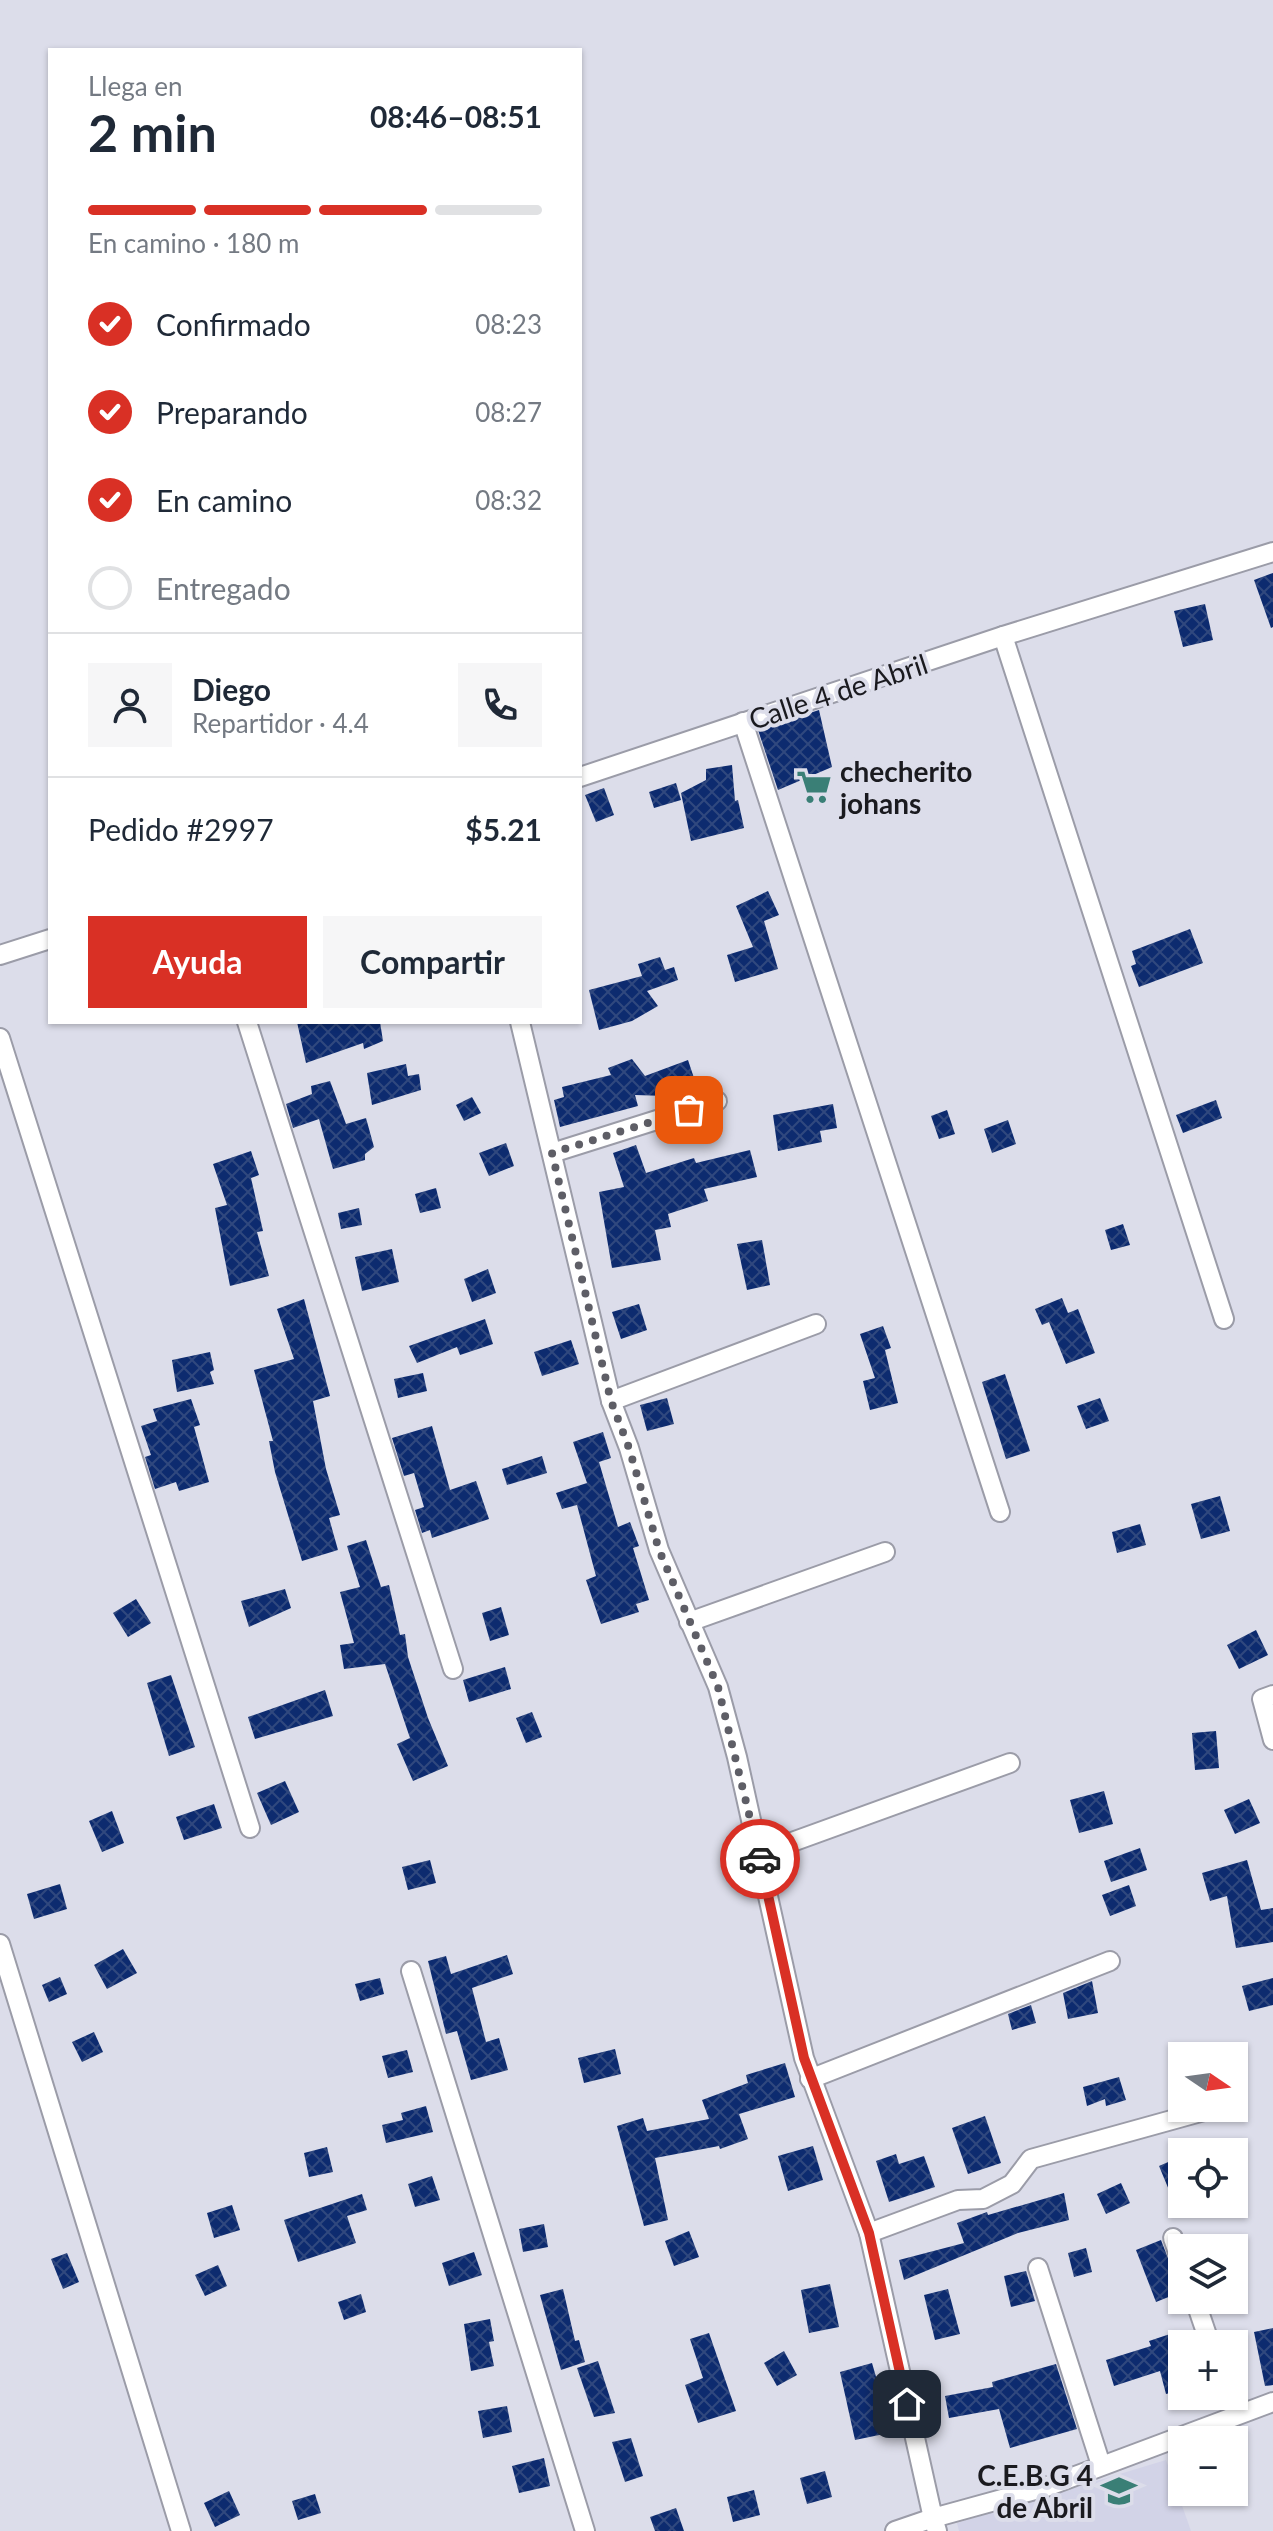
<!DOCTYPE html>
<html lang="es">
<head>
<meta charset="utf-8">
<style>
  body { margin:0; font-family:Lato,sans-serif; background:#f6f6f7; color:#1f2937; height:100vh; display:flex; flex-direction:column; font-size:30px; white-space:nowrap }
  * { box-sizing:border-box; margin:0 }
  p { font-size:26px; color:#747a83 }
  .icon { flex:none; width:44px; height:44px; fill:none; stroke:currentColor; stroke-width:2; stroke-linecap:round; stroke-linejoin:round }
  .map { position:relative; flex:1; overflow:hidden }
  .panel { position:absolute; left:48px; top:48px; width:534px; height:976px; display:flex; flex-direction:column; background:#fff; border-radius:0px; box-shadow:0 2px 6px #0004 }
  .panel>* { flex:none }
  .needle { width:52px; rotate:103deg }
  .tools { position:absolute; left:1168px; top:2042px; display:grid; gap:16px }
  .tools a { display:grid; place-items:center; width:80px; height:80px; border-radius:0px; background:#fff; box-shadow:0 2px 6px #0004; font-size:40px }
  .pin { position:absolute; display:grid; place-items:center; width:68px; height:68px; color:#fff; margin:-34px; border-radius:16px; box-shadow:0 4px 12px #0006 }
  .courier { position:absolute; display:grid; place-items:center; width:80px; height:80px; margin:-40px; border:6px solid #d93025; border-radius:50%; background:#fff; color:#222; box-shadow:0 2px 10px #0007 }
  .overview em { font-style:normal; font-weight:700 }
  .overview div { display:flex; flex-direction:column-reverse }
  .overview { display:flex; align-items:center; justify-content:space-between; height:136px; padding:0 40px }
  h1 { font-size:52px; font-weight:700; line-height:60px }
  .bar { display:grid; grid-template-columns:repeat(4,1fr); gap:12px 8px; align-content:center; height:96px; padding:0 40px }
  .bar i { height:10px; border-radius:6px; background:#e0e1e3 }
  .bar .on { background:#d93025 }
  .bar p { grid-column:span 4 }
  .line { display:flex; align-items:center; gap:20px; padding:0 40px; border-top:2px solid #e0e1e3 }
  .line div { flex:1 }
  .round { display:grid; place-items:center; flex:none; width:84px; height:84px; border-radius:0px; background:#f6f6f7 }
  ol { padding:0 40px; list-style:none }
  li { display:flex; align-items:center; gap:24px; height:88px }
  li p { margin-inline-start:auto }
  li .icon { padding:8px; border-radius:50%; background:#d93025; color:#fff; stroke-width:4 }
  li:last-child { color:#747a83 }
  li i { width:44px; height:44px; border:4px solid #e0e1e3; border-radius:50% }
  .action { display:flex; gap:16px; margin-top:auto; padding:16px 40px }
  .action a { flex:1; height:92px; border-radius:0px; background:#d93025; color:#fff; font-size:32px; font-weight:700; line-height:92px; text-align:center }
  .action a+a { background:#f6f6f7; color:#1f2937 }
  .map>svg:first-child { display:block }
  .built { fill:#d2d3e7 }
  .building { fill:url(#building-cross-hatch) }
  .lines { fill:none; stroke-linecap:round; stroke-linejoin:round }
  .minor-casing { stroke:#9b9ca8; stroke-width:22 }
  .minor { stroke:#fff; stroke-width:18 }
  .done { stroke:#5e5e66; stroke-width:8; stroke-dasharray:0 14.4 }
  .route { stroke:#d93025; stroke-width:10 }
  .labels { text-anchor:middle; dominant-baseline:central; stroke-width:8; stroke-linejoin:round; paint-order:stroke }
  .street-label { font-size:28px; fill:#1a1a1f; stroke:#dcddea }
  .poi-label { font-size:28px; font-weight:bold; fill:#1a1a1f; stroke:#dcddea; text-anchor:start }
</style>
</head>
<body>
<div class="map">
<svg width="1273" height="2531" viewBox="0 0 1273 2531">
  <defs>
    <pattern id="building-cross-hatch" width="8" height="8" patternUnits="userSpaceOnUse" patternTransform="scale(2)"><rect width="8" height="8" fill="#0d2b6f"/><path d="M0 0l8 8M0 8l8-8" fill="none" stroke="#30487e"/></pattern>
  </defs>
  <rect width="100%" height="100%" fill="#dcddea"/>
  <path class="built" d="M1166 2460 1191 2531H959L957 2523Z"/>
  <g class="building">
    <path d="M1273 573V627L1271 628 1254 580Z"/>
    <path d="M1205 604 1213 640 1183 647 1174 611Z"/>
    <path d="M819 710 832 767 778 790 758 730Z"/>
    <path d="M732 765 735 801 738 800 744 828 691 841 681 793 706 780V769Z"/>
    <path d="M676 783 681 800 654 808 649 792Z"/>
    <path d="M604 788 614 815 596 822 585 795Z"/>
    <path d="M768 891 779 915 764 921 778 969 735 982 727 955 753 947 736 906Z"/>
    <path d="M1190 929 1203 963 1139 987 1131 966 1136 964 1132 951Z"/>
    <path d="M660 957 665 970 674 967 678 980 647 991 658 1006 632 1021 599 1030 589 990 642 976 638 964Z"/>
    <path d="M297 1022H380L383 1041 364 1049 363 1043 306 1063Z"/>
    <path d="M632 1059 645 1076 688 1060 696 1084 666 1096 635 1095 638 1106 560 1127 554 1100 564 1097 562 1087 611 1075 608 1068Z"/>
    <path d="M406 1064 408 1076 419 1074 421 1090 372 1105 367 1073Z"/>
    <path d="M330 1081 346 1124 366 1118 374 1147 365 1154V1160L333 1169 319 1119 293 1128 286 1104 312 1094 311 1086Z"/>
    <path d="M472 1097 481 1113 464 1121 456 1105Z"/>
    <path d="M1216 1100 1222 1118 1183 1133 1176 1115Z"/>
    <path d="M833 1104 837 1128 820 1131 822 1142 778 1151 773 1115Z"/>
    <path d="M947 1110 955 1134 939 1139 931 1116Z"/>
    <path d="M1008 1120 1016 1144 992 1153 984 1129Z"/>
    <path d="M506 1143 514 1166 489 1176 479 1153Z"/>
    <path d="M636 1145 646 1173 694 1158 696 1163 750 1150 757 1177 704 1189 708 1201 668 1214 671 1227 655 1230 661 1260 612 1268 599 1192 624 1187 613 1153Z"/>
    <path d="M251 1151 259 1175 251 1178 263 1231 257 1232 269 1276 230 1286 215 1208 227 1205 213 1164Z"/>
    <path d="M436 1188 441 1208 420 1213 415 1194Z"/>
    <path d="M359 1208 362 1225 341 1229 338 1213Z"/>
    <path d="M1123 1224 1130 1245 1111 1250 1105 1230Z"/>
    <path d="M762 1240 770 1285 747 1290 737 1244Z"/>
    <path d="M392 1249 399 1282 362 1291 355 1257Z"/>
    <path d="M488 1269 496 1293 472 1302 464 1279Z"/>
    <path d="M1062 1298 1068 1313 1078 1309 1095 1353 1066 1364 1049 1322 1042 1325 1035 1309Z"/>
    <path d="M304 1299 330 1396 313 1401 326 1469 340 1515 329 1518 338 1550 302 1561 275 1472 269 1441H273L254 1370 294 1359 277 1309Z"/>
    <path d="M639 1304 647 1330 621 1339 612 1312Z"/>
    <path d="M485 1319 493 1344 460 1355 457 1347 417 1363 409 1346Z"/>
    <path d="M883 1326 891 1348 885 1350 898 1403 870 1410 863 1381 875 1378 860 1334Z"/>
    <path d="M571 1340 579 1364 542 1376 534 1352Z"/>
    <path d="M210 1352 214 1370 210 1372 214 1384 177 1392 172 1360Z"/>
    <path d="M423 1373 427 1391 398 1398 394 1379Z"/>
    <path d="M1005 1374 1030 1451 1006 1459 982 1382Z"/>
    <path d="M667 1398 674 1424 647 1431 640 1405Z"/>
    <path d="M1100 1398 1109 1421 1086 1429 1077 1406Z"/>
    <path d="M191 1399 200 1425 194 1427 209 1482 179 1491 176 1482 155 1489 145 1457 151 1455 141 1426 157 1421 153 1409Z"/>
    <path d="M432 1426 450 1490 476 1481 489 1519 432 1538 430 1530 422 1533 415 1510 424 1507 414 1473 404 1476 392 1438Z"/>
    <path d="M603 1432 611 1458 599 1462 618 1527 630 1522 639 1546 633 1548 649 1600 636 1604 639 1612 601 1624 586 1580 596 1576 577 1505 562 1509 556 1493 587 1483 573 1442Z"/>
    <path d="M542 1456 547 1473 507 1485 502 1469Z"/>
    <path d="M1220 1496 1230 1531 1201 1539 1191 1504Z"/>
    <path d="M1140 1524 1146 1545 1117 1553 1112 1532Z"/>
    <path d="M366 1540 381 1587 389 1585 400 1635 405 1634 408 1657 428 1718 448 1766 413 1781 397 1744 410 1738 385 1664 344 1669 340 1645 354 1643 340 1592 360 1587 347 1546Z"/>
    <path d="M285 1589 291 1608 249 1627 241 1601Z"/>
    <path d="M136 1599 151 1623 128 1637 113 1613Z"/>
    <path d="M501 1607 509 1635 490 1641 482 1613Z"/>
    <path d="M1256 1630 1268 1655 1239 1669 1227 1645Z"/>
    <path d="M505 1667 511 1689 469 1702 463 1680Z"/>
    <path d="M171 1675 195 1747 169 1756 147 1683Z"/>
    <path d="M325 1690 333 1716 255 1739 248 1717Z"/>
    <path d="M532 1712 542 1737 526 1743 516 1718Z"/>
    <path d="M1216 1731 1219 1768 1195 1770 1192 1733Z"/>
    <path d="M285 1781 299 1812 271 1825 257 1793Z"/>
    <path d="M1104 1791 1113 1824 1079 1833 1070 1800Z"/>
    <path d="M1249 1799 1260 1823 1235 1834 1224 1810Z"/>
    <path d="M214 1804 222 1828 184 1840 176 1817Z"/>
    <path d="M112 1811 124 1843 102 1852 89 1821Z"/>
    <path d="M1140 1848 1147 1870 1111 1882 1104 1861Z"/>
    <path d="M430 1860 436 1883 408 1890 402 1867Z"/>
    <path d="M1247 1860 1261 1910 1273 1908V1942L1236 1948 1227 1896 1210 1901 1202 1873Z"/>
    <path d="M60 1884 67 1909 34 1919 27 1894Z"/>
    <path d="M1129 1885 1136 1906 1110 1916 1102 1895Z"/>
    <path d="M123 1949 137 1973 107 1989 94 1965Z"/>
    <path d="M507 1955 513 1974 472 1988 486 2042 499 2038 508 2070 471 2080 457 2031 446 2034 428 1961 446 1956 451 1974Z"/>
    <path d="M60 1977 67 1994 49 2002 42 1985Z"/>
    <path d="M380 1978 384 1994 360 2001 355 1984Z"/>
    <path d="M1273 1978V2005L1249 2011 1242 1986Z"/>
    <path d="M1092 1981 1098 2013 1068 2019 1063 1993Z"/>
    <path d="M1031 2005 1036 2023 1012 2030 1008 2014Z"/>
    <path d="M94 2032 103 2052 82 2062 72 2042Z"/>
    <path d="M615 2049 621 2074 584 2083 578 2058Z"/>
    <path d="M407 2050 413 2072 388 2078 382 2056Z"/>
    <path d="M785 2063 795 2097 739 2114 748 2139 720 2149 719 2146 655 2158 668 2220 644 2226 617 2126 643 2118 647 2131 709 2119 702 2100 748 2083 746 2075Z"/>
    <path d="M1119 2077 1126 2100 1106 2106 1105 2099 1087 2106 1083 2087Z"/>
    <path d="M426 2106 433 2132 386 2143 382 2125 403 2120 401 2113Z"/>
    <path d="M985 2116 1001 2163 968 2174 952 2128Z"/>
    <path d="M813 2146 823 2180 788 2191 778 2156Z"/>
    <path d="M327 2147 333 2172 309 2177 304 2153Z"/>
    <path d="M896 2154 899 2164 924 2156 935 2187 889 2202 876 2161Z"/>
    <path d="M1182 2156V2185L1169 2190 1159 2166Z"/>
    <path d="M432 2176 440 2200 415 2207 408 2184Z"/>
    <path d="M1121 2183 1130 2203 1106 2214 1097 2194Z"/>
    <path d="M1064 2193 1069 2220 1018 2233 904 2280 899 2260 964 2243 957 2223 987 2212 988 2215Z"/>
    <path d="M362 2194 367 2210 347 2216 356 2243 298 2262 284 2220Z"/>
    <path d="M232 2205 240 2230 214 2238 207 2213Z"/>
    <path d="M544 2224 548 2247 523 2252 519 2229Z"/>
    <path d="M689 2231 699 2257 674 2266 665 2241Z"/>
    <path d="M1161 2240 1181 2292 1156 2302 1136 2250Z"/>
    <path d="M1086 2248 1092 2272 1074 2277 1068 2253Z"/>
    <path d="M474 2252 482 2275 449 2286 442 2263Z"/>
    <path d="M67 2253 79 2282 63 2289 51 2259Z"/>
    <path d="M218 2265 227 2286 205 2296 195 2275Z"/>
    <path d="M1026 2271 1035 2301 1011 2307 1004 2276Z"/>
    <path d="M830 2284 839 2327 809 2333 801 2290Z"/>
    <path d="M563 2289 575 2341 579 2340 585 2362 561 2370 540 2295Z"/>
    <path d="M948 2289 960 2334 935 2340 924 2295Z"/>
    <path d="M361 2294 366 2312 344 2320 338 2302Z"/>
    <path d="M490 2319 494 2341 489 2342 494 2366 471 2371 464 2324Z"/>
    <path d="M1273 2328V2385L1265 2386 1254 2332Z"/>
    <path d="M1182 2330V2390L1166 2394 1160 2371 1114 2386 1106 2360 1151 2346 1149 2341Z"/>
    <path d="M709 2333 736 2411 698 2423 685 2385 703 2378 690 2339Z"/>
    <path d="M784 2351 797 2375 777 2386 764 2363Z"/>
    <path d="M598 2361 615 2413 594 2417 577 2368Z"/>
    <path d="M872 2363 879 2387 875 2389 884 2434 855 2440 840 2372Z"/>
    <path d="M1056 2364 1077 2429 1010 2448 999 2409 949 2418 945 2396 993 2387 992 2382Z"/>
    <path d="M507 2406 512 2432 483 2438 478 2411Z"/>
    <path d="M631 2438 643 2476 625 2482 612 2442Z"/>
    <path d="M544 2458 550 2486 519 2493 512 2466Z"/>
    <path d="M825 2471 832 2497 807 2504 800 2478Z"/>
    <path d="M754 2490 760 2515 733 2522 727 2497Z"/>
    <path d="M229 2491 240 2515 215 2527 204 2503Z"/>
    <path d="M315 2494 321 2513 298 2520 292 2501Z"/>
    <path d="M676 2508 684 2531H655L650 2517Z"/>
  </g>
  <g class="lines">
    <g class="minor-casing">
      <g id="minor">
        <path d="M1003 636 1224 1319"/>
        <path d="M743 722 1000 1512"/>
        <path d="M580 777 1003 636 1273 552"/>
        <path d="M0 955 50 939"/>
        <path d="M247 1022 453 1669"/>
        <path d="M520 1022 611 1401 629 1448 659 1550 718 1687 737 1757 804 2058 869 2233 933 2518 1046 2487 1273 2402"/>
        <path d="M0 1038 250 1828"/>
        <path d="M552 1153 717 1101"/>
        <path d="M611 1401 816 1324"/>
        <path d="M689 1622 885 1552"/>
        <path d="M1273 1695 1262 1699 1273 1740"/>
        <path d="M759 1854 1010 1763"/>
        <path d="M0 1944 181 2531"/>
        <path d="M411 1971 585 2531"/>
        <path d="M810 2079 1110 1961"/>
        <path d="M869 2233 958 2200 983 2199 1012 2184 1031 2159 1215 2108"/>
        <path d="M1173 2238 1182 2264"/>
        <path d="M1038 2268 1101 2465"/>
        <path d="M1195 2300 1210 2344"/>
        <path d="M895 2531 933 2518 937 2531"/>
      </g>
    </g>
    <use href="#minor" class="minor"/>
  </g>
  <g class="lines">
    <path class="done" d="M689 1110 552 1153 611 1401 629 1448 659 1550 718 1687 760 1859"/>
    <path class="route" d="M760 1859 804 2058 869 2233 907 2404"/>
  </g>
  <defs>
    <g id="supermarket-bare" transform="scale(2.76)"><path d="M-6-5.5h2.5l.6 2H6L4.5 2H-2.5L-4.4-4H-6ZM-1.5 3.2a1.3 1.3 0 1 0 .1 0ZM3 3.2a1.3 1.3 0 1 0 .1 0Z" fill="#3a7f76" stroke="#dcddea" stroke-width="2.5" paint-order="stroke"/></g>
    <g id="school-bare" transform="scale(2.76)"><path d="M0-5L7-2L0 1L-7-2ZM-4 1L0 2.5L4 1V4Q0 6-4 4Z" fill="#3a7f76" stroke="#dcddea" stroke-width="2.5" paint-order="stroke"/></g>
  </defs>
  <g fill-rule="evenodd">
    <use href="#supermarket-bare" x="814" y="787"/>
    <use href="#school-bare" x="1119" y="2491"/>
  </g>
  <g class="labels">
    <g class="street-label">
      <text transform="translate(838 691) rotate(-18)">Calle 4 de Abril</text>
    </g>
    <g class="poi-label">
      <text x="840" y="771">checherito<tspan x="840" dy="32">johans</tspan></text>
      <text x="1093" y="2475" text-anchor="end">C.E.B.G 4<tspan x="1093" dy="32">de Abril</tspan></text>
    </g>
  </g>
</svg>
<div class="tools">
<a><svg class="needle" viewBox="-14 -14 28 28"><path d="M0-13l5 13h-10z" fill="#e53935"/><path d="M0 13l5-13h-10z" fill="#747a83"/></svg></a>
<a><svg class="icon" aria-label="locate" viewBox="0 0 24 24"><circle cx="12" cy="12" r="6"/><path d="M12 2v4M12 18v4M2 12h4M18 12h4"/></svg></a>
<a><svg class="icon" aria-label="layers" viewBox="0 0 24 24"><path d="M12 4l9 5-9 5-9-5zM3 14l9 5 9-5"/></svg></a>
<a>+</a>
<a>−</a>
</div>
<div class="pin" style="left:689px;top:1110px;background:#ea580c"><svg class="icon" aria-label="bag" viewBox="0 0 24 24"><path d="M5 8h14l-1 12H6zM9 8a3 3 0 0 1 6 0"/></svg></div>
<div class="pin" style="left:907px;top:2404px;background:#1f2937"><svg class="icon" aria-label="home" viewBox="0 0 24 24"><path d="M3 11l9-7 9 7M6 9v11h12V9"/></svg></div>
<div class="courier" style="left:760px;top:1859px"><svg class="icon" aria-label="car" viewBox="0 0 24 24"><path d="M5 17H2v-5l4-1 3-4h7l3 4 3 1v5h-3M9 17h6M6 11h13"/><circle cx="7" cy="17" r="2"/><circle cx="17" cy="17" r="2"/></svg></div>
<section class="panel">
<div class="overview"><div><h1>2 min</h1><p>Llega en</p></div><em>08:46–08:51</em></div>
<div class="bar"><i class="on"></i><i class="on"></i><i class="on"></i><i></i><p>En camino · 180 m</p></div>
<ol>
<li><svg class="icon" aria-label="check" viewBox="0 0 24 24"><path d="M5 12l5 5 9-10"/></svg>Confirmado<p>08:23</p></li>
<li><svg class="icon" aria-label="check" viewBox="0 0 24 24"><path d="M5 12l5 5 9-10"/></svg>Preparando<p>08:27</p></li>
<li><svg class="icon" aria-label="check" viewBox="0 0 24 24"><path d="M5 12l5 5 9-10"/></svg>En camino<p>08:32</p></li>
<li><i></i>Entregado</li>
</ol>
<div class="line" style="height:144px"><a class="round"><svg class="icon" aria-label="person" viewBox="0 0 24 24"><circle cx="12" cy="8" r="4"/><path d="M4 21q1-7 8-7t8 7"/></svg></a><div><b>Diego</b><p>Repartidor · 4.4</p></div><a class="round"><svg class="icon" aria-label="phone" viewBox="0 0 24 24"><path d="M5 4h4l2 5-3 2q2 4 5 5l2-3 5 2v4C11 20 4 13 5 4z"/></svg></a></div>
<div class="line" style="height:104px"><div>Pedido #2997</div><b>$5.21</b></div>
<div class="action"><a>Ayuda</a><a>Compartir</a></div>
</section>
</div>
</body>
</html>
